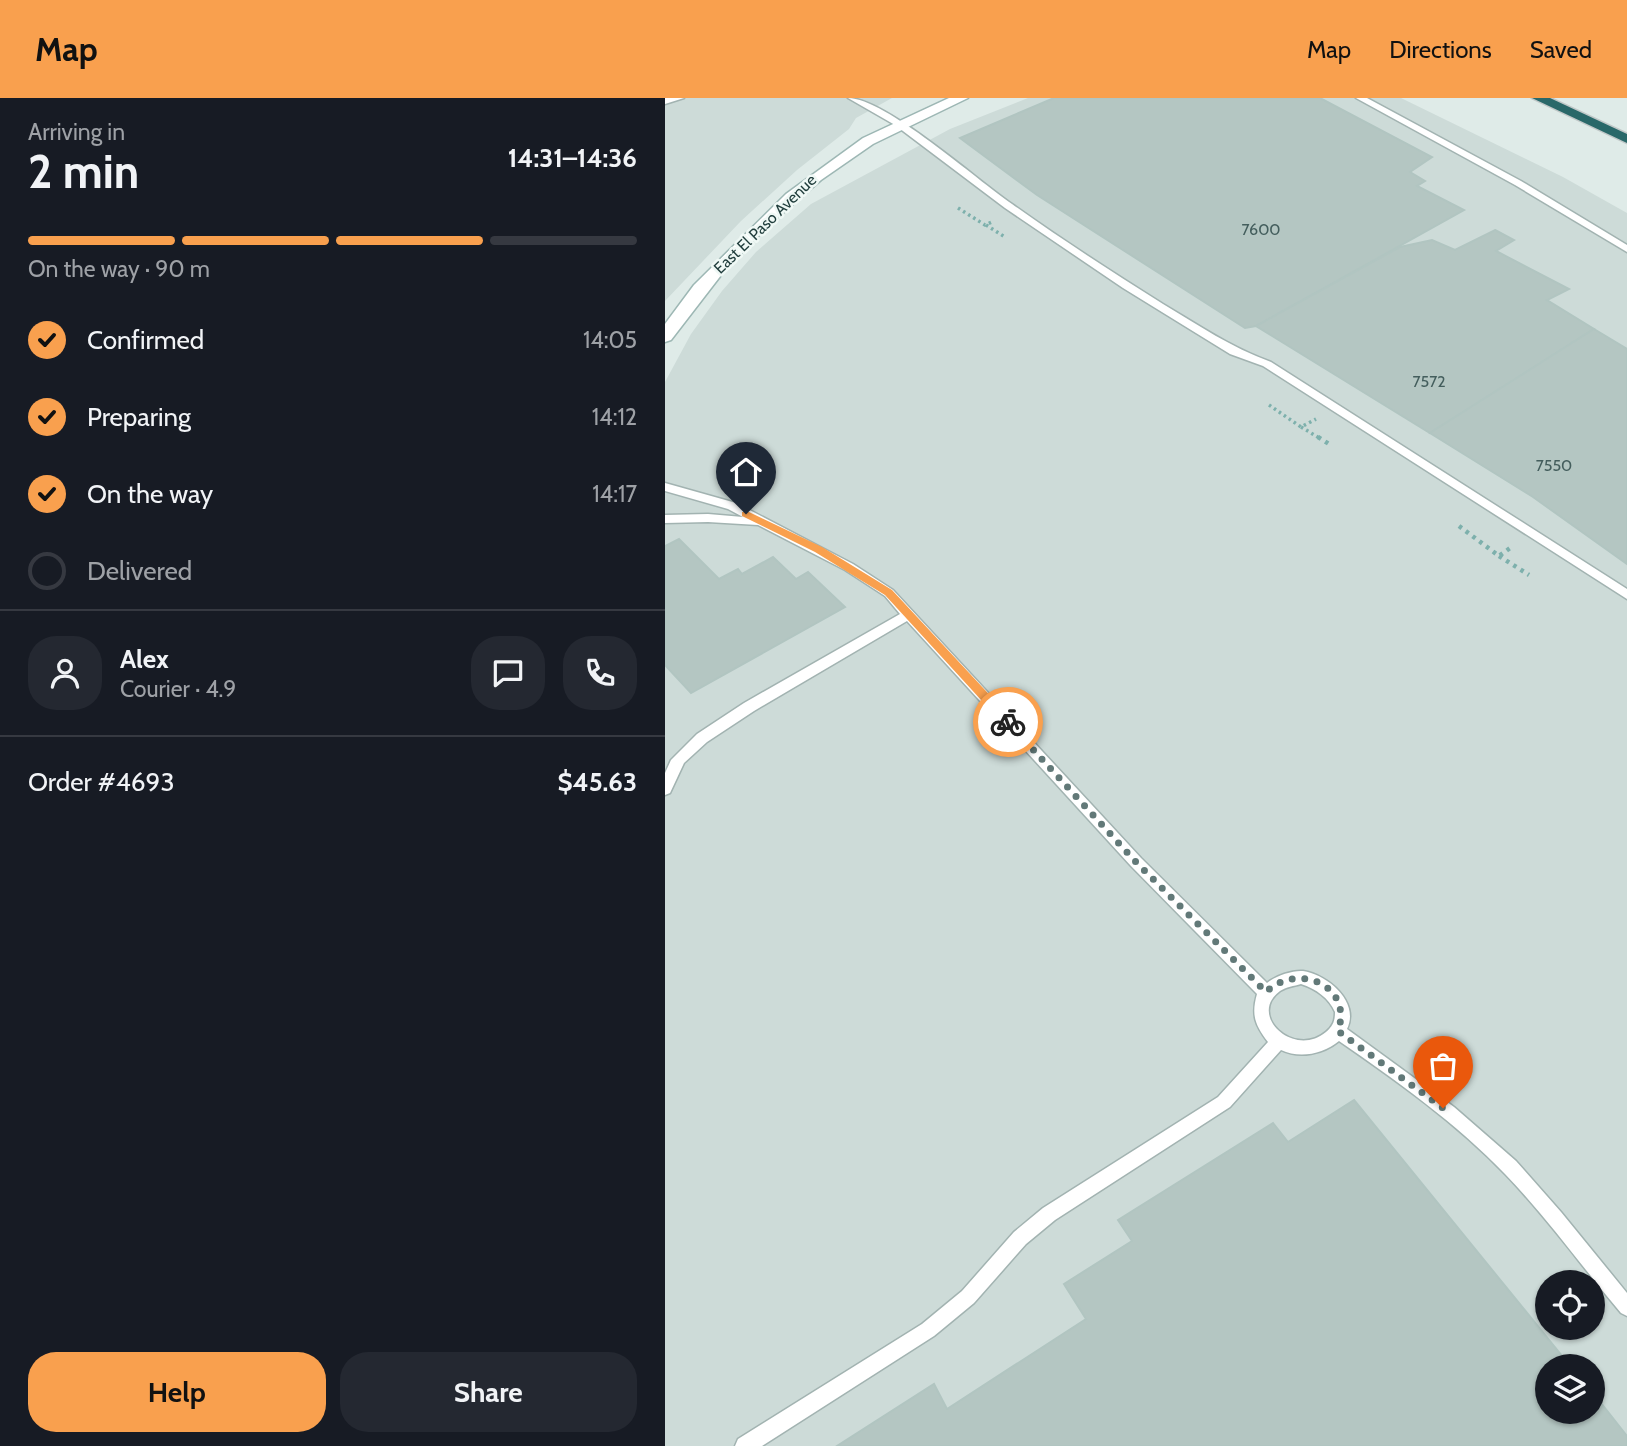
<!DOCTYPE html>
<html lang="en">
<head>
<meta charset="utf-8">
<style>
  body { margin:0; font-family:Cabin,sans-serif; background:#242831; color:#f1f3f6; height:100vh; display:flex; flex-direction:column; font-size:26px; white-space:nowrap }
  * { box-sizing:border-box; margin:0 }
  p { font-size:23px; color:#9ea1a6 }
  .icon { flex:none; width:38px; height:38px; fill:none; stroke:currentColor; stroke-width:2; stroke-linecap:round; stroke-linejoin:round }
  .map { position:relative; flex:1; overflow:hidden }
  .details { display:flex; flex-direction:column; background:#171b24; width:665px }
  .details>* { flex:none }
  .buttons { position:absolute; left:870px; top:1172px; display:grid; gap:14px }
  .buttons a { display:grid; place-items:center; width:70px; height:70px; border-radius:50%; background:#171b24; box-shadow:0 2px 5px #0004; font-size:35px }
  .pin { position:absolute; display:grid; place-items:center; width:60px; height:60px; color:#fff; margin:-72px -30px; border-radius:50% 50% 50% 0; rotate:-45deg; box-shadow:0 0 7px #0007 }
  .pin .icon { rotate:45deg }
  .courier { position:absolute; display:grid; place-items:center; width:70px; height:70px; margin:-35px; border:5px solid #f9a04e; border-radius:50%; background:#fff; color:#222; box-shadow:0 2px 9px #0007 }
  .overview em { font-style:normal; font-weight:800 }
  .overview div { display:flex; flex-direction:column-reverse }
  .overview { display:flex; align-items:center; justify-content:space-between; height:119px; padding:0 28px }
  h1 { font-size:46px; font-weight:800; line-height:52px }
  .bar { display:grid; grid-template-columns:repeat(4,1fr); gap:10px 7px; align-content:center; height:84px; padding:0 28px }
  .bar i { height:9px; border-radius:5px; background:#363941 }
  .bar .selected { background:#f9a04e }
  .bar p { grid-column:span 4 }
  .line { display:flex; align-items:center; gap:18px; padding:0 28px; border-top:2px solid #363941 }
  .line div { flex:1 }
  .round { display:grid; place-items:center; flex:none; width:74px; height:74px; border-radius:28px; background:#242831 }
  ol { padding:0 28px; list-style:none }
  li { display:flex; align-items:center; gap:21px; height:77px }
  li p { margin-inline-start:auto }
  li .icon { padding:7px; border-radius:50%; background:#f9a04e; color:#111; stroke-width:4 }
  li:last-child { color:#9ea1a6 }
  li i { width:38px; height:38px; border:4px solid #363941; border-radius:50% }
  .button { display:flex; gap:14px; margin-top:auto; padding:14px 28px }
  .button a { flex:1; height:80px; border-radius:28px; background:#f9a04e; color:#111; font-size:28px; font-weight:800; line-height:80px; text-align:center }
  .button a+a { background:#242831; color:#f1f3f6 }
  header { display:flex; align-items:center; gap:42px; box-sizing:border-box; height:98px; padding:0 35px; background:#f9a04e; color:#111 }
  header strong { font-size:33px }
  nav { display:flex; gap:38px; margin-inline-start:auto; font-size:24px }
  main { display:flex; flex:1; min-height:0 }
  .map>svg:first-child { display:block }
  .built { fill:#cddbd8; fill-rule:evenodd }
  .building { fill:#b4c6c2; stroke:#b1c5c1; stroke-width:2 }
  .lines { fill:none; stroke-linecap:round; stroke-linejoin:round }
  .lane-casing { stroke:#a2b3b1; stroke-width:3 }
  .secondary-casing { stroke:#9db7b4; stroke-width:3 }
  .highway-casing { stroke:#c0c8c8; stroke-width:3 }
  .path-far1 { stroke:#7db0ac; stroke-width:3.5; stroke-dasharray:2.5 3.5; stroke-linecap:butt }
  .path { stroke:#7db0ac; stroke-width:4.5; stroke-dasharray:3.5 5; stroke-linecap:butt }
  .lane { fill:#fff; fill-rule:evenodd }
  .secondary { fill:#fff; fill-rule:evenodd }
  .highway { fill:#296869; fill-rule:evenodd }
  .route { fill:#f9a04e }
  .done { stroke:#627978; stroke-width:7; stroke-dasharray:0 12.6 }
  .labels { text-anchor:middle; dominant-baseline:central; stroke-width:5; stroke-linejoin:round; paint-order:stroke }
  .far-street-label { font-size:16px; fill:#1f3c3b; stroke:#eff8f5 }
  .number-label { font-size:16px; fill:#445e5d }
</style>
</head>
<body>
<header>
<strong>Map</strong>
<nav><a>Map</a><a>Directions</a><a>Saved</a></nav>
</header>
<main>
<section class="details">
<div class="overview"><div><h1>2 min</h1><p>Arriving in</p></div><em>14:31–14:36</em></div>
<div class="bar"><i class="selected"></i><i class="selected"></i><i class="selected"></i><i></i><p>On the way · 90 m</p></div>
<ol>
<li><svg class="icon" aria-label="check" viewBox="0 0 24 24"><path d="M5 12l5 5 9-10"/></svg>Confirmed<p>14:05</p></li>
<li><svg class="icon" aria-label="check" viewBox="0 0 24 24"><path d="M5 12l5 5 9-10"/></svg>Preparing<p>14:12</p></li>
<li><svg class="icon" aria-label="check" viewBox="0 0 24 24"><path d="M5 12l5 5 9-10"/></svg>On the way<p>14:17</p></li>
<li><i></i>Delivered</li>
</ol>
<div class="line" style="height:126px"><a class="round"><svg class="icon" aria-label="person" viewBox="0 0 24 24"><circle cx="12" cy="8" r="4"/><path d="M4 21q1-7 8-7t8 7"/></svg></a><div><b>Alex</b><p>Courier · 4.9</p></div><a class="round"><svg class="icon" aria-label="chat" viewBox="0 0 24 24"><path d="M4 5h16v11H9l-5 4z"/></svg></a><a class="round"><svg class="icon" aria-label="phone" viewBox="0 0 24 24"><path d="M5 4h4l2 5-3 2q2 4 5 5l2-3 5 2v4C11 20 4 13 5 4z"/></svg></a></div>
<div class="line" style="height:91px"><div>Order #4693</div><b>$45.63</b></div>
<div class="button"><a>Help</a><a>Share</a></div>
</section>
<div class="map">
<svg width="962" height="1348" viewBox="0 0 962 1348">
  <rect width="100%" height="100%" fill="#dfebe8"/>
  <g class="built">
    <path d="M0 0H227L191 20 184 31 132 72 76 123 0 203Z"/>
    <path d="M363 0H736L898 79 962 115V1348H0V284L26 236 57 193 91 154 146 106 285 31ZM882 1185H928V1230H882ZM882 1269H928V1314H882Z"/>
  </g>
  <g class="building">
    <path d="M389 0H655L767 59 745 74 760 83 752 88 799 112 591 228 580 230 372 97 295 40Z"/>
    <path d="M830 132 849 142 831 153 904 191 882 202 929 231 765 335 591 228 735 149 767 142 790 152Z"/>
    <path d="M929 231 962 251V466L868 399 765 335Z"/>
    <path d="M14 441 54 481 73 471 77 476 108 459 131 481 143 474 180 509 26 595 0 567V448Z"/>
    <path d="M689 1002 906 1269H882V1314H928V1295L962 1338V1348H172L269 1286 282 1311 421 1221 399 1186 467 1143 453 1122 608 1025 623 1044Z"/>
  </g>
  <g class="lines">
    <g class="lane-casing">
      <g id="lane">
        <path d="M0 0H19L0 6Z"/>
        <path d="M183 0C220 0 312 82 347 106 396 141 447 174 498 206 535 228 565 249 606 264L962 491V501L598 268 565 256 458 190 340 110 230 27Z"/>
        <path d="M691 0H702L856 83 962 147V154L850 87Z"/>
        <path d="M0 385 71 405 188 466 228 492 476 760 602 885C610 878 628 872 638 873 663 877 695 904 682 931L789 1009 851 1063 896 1114 962 1195V1218L956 1215C917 1169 882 1119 840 1076 791 1025 732 983 674 943 658 956 635 961 616 952L565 1009 390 1122 361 1146 309 1205 269 1238 97 1348H70L73 1341 257 1226 297 1193 349 1134 378 1110 553 999 603 944C590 927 586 917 592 896L466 768 242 523 89 613 42 644 19 665 5 695 0 697V675L6 662 32 636 79 605 235 516 220 498 180 472 93 427 43 424 0 425V417L43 416 78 419 63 411 0 393ZM636 886C651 891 664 900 670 914 670 923 668 928 661 934 629 961 582 917 615 893 621 889 629 888 636 886Z"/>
      </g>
    </g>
    <g class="secondary-casing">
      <path id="secondary" d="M284 0H303L208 46 156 82 106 125 60 172 6 242 0 244V226L29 187 121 96 198 40Z"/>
    </g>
    <g class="highway-casing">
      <path id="highway" d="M867 0H885L962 36V45Z"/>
    </g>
    <g class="path-far1">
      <path d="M293 110 320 127 329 123"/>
      <path d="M321 127 340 139"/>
      <path d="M604 307 636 329 651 321"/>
      <path d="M636 329 656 341"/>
    </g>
    <g class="path">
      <path d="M653 339 664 346"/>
      <path d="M794 428 834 458 848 448"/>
      <path d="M834 458 864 477"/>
    </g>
    <use href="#lane" class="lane"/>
    <use href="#secondary" class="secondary"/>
    <use href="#highway" class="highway"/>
  </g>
  <path class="route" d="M77 414H84L157 449 227 492 347 621V627H339L220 497 150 454 77 418Z"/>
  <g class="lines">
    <path class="done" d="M343 624 471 764 601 894C632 864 689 887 673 933L778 1010"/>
  </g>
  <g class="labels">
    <g class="far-street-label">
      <text transform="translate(100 126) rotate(-44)">East El Paso Avenue</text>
    </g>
    <g class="number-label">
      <text x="596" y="131">7600</text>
      <text x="764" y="283">7572</text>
      <text x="889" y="367">7550</text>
    </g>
  </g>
</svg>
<div class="buttons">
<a><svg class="icon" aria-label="locate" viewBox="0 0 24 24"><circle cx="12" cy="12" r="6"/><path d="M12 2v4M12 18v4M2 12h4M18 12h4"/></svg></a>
<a><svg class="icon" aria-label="layers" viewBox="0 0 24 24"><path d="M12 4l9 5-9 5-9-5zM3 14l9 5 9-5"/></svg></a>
</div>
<div class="pin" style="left:778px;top:1010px;background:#ea580c"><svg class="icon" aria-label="bag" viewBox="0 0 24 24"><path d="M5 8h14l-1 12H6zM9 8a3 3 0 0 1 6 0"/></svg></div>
<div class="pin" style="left:81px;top:416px;background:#1f2937"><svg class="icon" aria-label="home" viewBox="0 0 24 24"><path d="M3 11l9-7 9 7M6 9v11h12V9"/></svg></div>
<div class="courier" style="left:343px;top:624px"><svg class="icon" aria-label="bike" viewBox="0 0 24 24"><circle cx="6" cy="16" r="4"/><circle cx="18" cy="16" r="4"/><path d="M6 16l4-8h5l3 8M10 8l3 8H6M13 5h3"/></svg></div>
</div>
</main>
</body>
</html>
